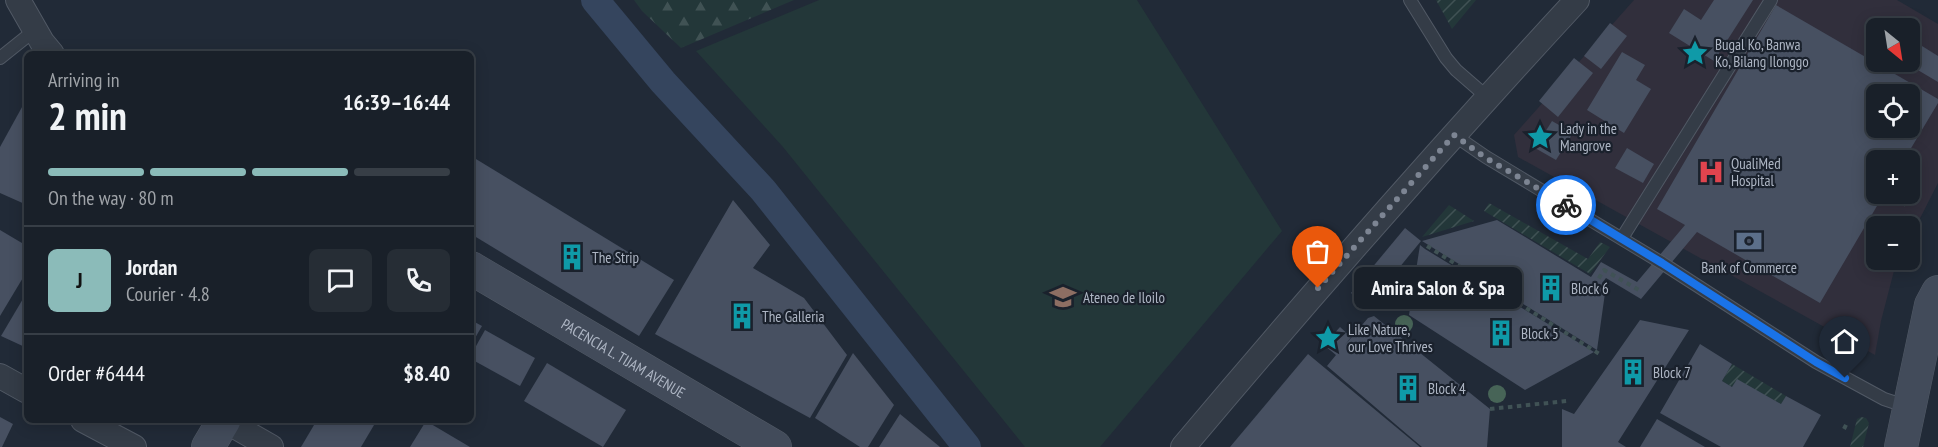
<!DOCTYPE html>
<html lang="en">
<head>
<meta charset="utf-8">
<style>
  body { margin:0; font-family:"PT Sans Narrow",sans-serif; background:#262d35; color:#f1f3f6; height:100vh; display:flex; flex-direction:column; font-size:22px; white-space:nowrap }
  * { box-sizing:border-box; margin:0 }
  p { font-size:20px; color:#9fa3a8 }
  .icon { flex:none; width:33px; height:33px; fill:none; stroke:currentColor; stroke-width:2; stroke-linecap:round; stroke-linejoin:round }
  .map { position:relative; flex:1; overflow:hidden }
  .side { position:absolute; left:24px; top:51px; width:450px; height:372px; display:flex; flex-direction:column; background:#192029; border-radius:9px; box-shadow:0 3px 15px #0003,0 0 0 2px #373e46 }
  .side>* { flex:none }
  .needle { width:39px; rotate:150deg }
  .controls { position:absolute; left:1866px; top:18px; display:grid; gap:12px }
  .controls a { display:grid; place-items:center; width:54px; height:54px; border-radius:9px; background:#192029; box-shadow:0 3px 15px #0003,0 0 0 2px #373e46; font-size:30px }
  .pin { position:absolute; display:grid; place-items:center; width:51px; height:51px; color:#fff; margin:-62px -26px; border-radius:50% 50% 50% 0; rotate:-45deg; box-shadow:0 0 6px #0007 }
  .pin .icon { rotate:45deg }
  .courier { position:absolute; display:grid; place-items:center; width:60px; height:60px; margin:-30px; border:4px solid #1a73e8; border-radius:50%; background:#fff; color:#222; box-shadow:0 2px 8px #0007 }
  .bubble { position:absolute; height:42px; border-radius:9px; background:#192029; box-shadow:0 3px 15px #0003,0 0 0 2px #373e46; font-size:20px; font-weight:700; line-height:42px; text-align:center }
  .headline em { font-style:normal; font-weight:700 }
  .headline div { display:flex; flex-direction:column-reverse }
  .headline { display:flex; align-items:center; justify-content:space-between; height:102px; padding:0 24px }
  h1 { font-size:39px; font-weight:700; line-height:45px }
  .bar { display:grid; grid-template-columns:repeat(4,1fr); gap:9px 6px; align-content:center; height:72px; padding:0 24px }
  .bar i { height:8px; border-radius:4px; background:#373e46 }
  .bar .active { background:#8bbbb9 }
  .bar p { grid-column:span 4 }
  .line { display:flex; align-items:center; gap:15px; padding:0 24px; border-top:2px solid #373e46 }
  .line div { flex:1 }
  .round { display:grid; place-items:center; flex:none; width:63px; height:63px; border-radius:9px; background:#262d35 }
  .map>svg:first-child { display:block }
  .medical { fill:#312f3c; fill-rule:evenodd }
  .grass { fill:#233739 }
  .forest { fill:url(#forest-firs) }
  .garden { fill:url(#garden-furrows) }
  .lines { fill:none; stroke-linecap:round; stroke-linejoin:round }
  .canal { stroke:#35455e; stroke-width:28 }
  .building { fill:#475061; fill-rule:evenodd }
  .lane-casing { stroke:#515965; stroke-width:14 }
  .street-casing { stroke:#515965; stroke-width:26 }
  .secondary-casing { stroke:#515965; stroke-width:34 }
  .path { stroke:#405255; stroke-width:4; stroke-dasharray:4.5 4.5; stroke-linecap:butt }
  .lane { stroke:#343c47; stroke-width:12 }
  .street { stroke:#343c47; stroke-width:24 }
  .secondary { stroke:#424b5a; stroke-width:33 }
  .tree { fill:#476457 }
  .done { stroke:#7d8593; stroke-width:6; stroke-dasharray:0 10.8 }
  .route { stroke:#1a73e8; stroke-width:8 }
  .labels { text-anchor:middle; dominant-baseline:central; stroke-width:4.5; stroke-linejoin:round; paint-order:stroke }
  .poi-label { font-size:15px; fill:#aeb6c4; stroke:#1a212c; text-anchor:start }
  .street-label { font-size:15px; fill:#aeb6c4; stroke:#1a212c }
</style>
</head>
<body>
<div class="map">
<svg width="1938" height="447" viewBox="0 0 1938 447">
  <defs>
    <pattern id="forest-firs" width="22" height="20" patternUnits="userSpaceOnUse" patternTransform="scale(1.5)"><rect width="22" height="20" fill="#233739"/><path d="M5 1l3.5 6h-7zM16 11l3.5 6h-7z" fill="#405254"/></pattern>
    <pattern id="garden-furrows" width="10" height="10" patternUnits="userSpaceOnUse" patternTransform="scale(1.5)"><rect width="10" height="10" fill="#233739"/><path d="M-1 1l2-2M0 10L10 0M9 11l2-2" fill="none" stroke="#405254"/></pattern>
  </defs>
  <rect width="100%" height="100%" fill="#212a37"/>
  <path class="medical" d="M1634 0H1897L1938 24V183L1910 238V226H1876V260H1899L1895 267 1881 321 1875 355 1518 157 1514 135ZM1876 28H1910V62H1876ZM1876 94H1910V128H1876ZM1876 160H1910V194H1876Z"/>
  <path class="grass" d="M819 0H1137L1282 231 1100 447H1025L783 147 696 51Z"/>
  <path class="forest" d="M634 0H794L681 48 642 11Z"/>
  <g class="garden">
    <path d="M1436 0H1476L1452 29Z"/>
    <path d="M1489 203 1588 259 1600 242 1610 247 1590 274 1484 211Z"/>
    <path d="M1449 205 1474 221 1422 237Z"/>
    <path d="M1732 364 1786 396 1781 404 1737 380 1732 387 1722 381Z"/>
    <path d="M1861 417 1866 418 1869 423 1863 447H1850L1857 419Z"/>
  </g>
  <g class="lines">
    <path class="canal" d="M595 0 663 82 763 190 967 447"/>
  </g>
  <g class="building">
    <path d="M1714 0H1753L1714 61 1669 33 1684 9 1701 20Z"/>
    <path d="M1776 5 1938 99V103L1904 160H1876V194H1884L1820 303 1697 232 1641 299 1606 278 1602 283 1605 293 1597 350 1422 241 1497 220 1591 277 1601 262 1637 282 1685 225 1657 209ZM1876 94H1910V128H1876Z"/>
    <path d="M1610 23 1627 36 1601 69 1584 56Z"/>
    <path d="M1922 46 1938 56V82L1911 66Z"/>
    <path d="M1622 52 1645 65 1636 80 1651 89 1624 133 1587 110Z"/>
    <path d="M1574 58 1593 73 1558 117 1539 101Z"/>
    <path d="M27 98V205L0 193V147Z"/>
    <path d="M1552 121 1573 133 1556 160 1535 148Z"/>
    <path d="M1627 148 1654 164 1643 183 1615 168Z"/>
    <path d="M471 156 674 280 639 336 471 234Z"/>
    <path d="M733 200 770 245 753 268 804 298 847 355 810 418 655 334Z"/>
    <path d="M1405 228 1421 241 1368 306 1351 293Z"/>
    <path d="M0 230 27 246V271L0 316Z"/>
    <path d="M1420 245 1425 249 1594 352 1525 390 1409 315Z"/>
    <path d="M27 292V348L1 336Z"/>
    <path d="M1374 316 1490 409 1487 447H1422L1327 366 1336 355 1324 345 1340 327 1351 337 1345 345 1368 318Z"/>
    <path d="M471 320 482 326 471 345Z"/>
    <path d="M1640 320 1689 330 1618 442 1626 447H1562V409L1574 414Z"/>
    <path d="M485 330 535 358 520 386 471 359V355Z"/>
    <path d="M1700 344 1732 364 1722 381 1732 387 1737 379 1781 404 1786 396 1821 415 1803 447H1721L1660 413Z"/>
    <path d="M853 353 894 405 868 447H860L815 418Z"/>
    <path d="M1308 354 1420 447H1230Z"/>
    <path d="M547 363 626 410 603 447 524 401Z"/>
    <path d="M900 414 940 447H879Z"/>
    <path d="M0 417 13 424 2 447H0Z"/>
    <path d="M1657 419 1705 447H1640Z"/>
    <path d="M317 420H377L361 447H301Z"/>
    <path d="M426 421 470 447H410Z"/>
  </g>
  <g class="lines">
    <g class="lane-casing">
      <g id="lane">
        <path d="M1410 0 1446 58 1456 70 1487 97"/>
        <path d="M0 58 35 30"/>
        <path d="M1454 135 1486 157 1662 263 1816 362 1884 399 1908 407"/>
        <path d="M1622 238 1771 0"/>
      </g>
    </g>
    <g class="street-casing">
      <g id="street">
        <path d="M18 0 42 42 52 54"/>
        <path d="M0 376 27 391"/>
        <path d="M83 420 134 447"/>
        <path d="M224 420 271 447"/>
        <path d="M1183 447C1311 295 1442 146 1577 0"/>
      </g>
    </g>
    <g class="secondary-casing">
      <g id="secondary">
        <path id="s1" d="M471 268 775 447"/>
        <path d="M208 447 224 420"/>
        <path d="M1901 447 1931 305 1938 292"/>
      </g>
    </g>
    <g class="path">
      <path d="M1886 194 1906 205"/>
      <path d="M1427 246 1601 355"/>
      <path d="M1594 286 1604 270 1639 290"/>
      <path d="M1490 409 1567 401"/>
      <path d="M1844 429 1848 421"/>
    </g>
    <use href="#lane" class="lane"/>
    <use href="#street" class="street"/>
    <use href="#secondary" class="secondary"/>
  </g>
  <g class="tree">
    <circle cx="1404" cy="324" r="9"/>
    <circle cx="1497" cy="394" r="9"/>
  </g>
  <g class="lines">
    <path class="done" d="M1318 288 1454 135 1486 158 1566 205"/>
    <path class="route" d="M1566 205 1662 263 1816 362 1845 378"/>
  </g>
  <defs>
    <g id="sight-bare" transform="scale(2.07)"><path d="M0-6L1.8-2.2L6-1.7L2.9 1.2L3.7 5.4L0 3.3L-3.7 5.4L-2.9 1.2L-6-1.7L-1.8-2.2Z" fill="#0f9aa8" stroke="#1a212c" stroke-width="2.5" paint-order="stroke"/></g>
    <g id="hospital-bare" transform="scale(2.07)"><path d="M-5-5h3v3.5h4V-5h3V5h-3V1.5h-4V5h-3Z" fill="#e0444e" stroke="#1a212c" stroke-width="2.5" paint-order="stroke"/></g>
    <g id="bank-bare" transform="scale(2.07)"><path d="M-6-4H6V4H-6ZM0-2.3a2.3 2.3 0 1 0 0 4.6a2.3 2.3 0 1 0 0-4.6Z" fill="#5c6f8a" stroke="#1a212c" stroke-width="2.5" paint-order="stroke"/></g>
    <g id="building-bare" transform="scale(2.07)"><path d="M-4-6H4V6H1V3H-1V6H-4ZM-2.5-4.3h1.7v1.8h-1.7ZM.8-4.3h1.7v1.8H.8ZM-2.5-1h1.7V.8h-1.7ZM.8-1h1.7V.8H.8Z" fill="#0f9aa8" stroke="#1a212c" stroke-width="2.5" paint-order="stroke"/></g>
    <g id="school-bare" transform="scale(2.07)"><path d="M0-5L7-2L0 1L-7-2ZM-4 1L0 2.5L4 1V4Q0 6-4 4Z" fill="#8d6e63" stroke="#1a212c" stroke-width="2.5" paint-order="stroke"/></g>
  </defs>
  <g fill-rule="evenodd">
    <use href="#sight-bare" x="1695" y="53"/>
    <use href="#sight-bare" x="1540" y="137"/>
    <use href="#hospital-bare" x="1711" y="172"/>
    <use href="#bank-bare" x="1749" y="241"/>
    <use href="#building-bare" x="572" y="257"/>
    <use href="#building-bare" x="1551" y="288"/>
    <use href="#school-bare" x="1063" y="297"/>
    <use href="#building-bare" x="742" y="316"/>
    <use href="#building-bare" x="1501" y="333"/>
    <use href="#sight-bare" x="1328" y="338"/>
    <use href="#building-bare" x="1633" y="372"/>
    <use href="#building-bare" x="1408" y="388"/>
  </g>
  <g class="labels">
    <g class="poi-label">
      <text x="1715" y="44">Bugal Ko, Banwa<tspan x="1715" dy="17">Ko, Bilang Ilonggo</tspan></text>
      <text x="1560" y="128">Lady in the<tspan x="1560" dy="17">Mangrove</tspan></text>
      <text x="1731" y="163">QualiMed<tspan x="1731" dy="17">Hospital</tspan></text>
      <text x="592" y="257">The Strip</text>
      <text x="1749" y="267" text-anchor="middle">Bank of Commerce</text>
      <text x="1571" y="288">Block 6</text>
      <text x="1083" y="297">Ateneo de Iloilo</text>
      <text x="762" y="316">The Galleria</text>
      <text x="1348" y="329">Like Nature,<tspan x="1348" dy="17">our Love Thrives</tspan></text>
      <text x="1521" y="333">Block 5</text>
      <text x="1653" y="372">Block 7</text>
      <text x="1428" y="388">Block 4</text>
    </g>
    <g class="street-label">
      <text stroke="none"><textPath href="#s1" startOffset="177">PACENCIA L. TIJAM AVENUE</textPath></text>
    </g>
  </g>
</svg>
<div class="controls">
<a><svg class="needle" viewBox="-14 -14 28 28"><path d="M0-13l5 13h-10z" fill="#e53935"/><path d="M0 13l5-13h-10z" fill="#9fa3a8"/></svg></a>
<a><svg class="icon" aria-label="locate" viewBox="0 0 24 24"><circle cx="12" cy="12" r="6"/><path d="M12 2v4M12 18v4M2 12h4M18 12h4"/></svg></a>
<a>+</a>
<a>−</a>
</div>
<div class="pin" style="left:1318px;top:288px;background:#ea580c"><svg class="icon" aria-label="bag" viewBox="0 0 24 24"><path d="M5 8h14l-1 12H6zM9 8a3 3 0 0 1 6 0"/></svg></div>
<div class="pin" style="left:1845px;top:378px;background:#1f2937"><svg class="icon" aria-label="home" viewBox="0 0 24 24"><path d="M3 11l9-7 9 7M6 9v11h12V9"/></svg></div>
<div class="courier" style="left:1566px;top:205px"><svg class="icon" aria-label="bike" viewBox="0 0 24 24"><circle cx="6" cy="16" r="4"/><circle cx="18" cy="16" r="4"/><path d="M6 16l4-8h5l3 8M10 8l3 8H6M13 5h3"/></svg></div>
<div class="bubble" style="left:1354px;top:267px;width:168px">Amira Salon &amp; Spa</div>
<section class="side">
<div class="headline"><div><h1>2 min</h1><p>Arriving in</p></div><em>16:39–16:44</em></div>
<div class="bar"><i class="active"></i><i class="active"></i><i class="active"></i><i></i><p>On the way · 80 m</p></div>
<div class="line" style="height:108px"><b class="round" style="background:#8bbbb9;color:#111">J</b><div><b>Jordan</b><p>Courier · 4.8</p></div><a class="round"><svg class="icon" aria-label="chat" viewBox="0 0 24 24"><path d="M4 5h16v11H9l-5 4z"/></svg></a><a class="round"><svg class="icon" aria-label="phone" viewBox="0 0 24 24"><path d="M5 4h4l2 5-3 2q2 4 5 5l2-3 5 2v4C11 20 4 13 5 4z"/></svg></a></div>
<div class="line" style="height:78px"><div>Order #6444</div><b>$8.40</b></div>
</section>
</div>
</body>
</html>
